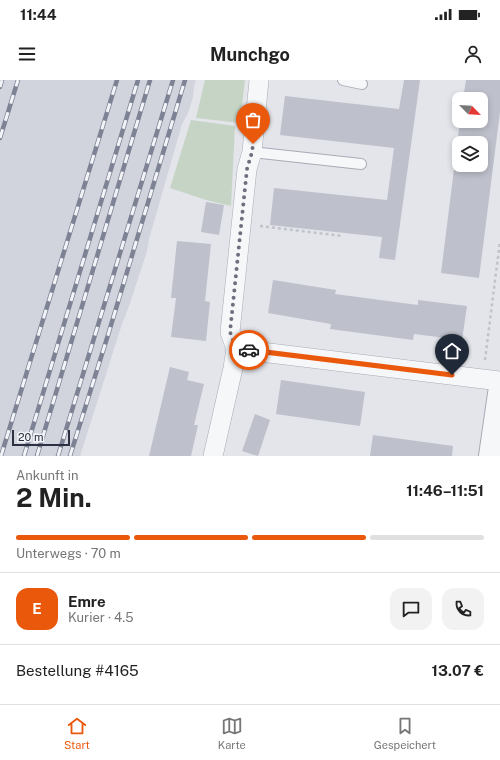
<!DOCTYPE html>
<html lang="de">
<head>
<meta charset="utf-8">
<style>
  body { margin:0; font-family:"Public Sans",sans-serif; background:#f2f2f2; color:#222; height:100vh; display:flex; flex-direction:column; font-size:15px; white-space:nowrap }
  * { box-sizing:border-box; margin:0 }
  p { font-size:13px; color:#767676 }
  .icon { flex:none; width:22px; height:22px; fill:none; stroke:currentColor; stroke-width:2; stroke-linecap:round; stroke-linejoin:round }
  .map { position:relative; height:376px; overflow:hidden }
  .side { display:flex; flex-direction:column; background:#fff; flex:1 }
  .side>* { flex:none }
  .needle { width:26px; rotate:114deg }
  .buttons { position:absolute; left:452px; top:12px; display:grid; gap:8px }
  .buttons a { display:grid; place-items:center; width:36px; height:36px; border-radius:8px; background:#fff; box-shadow:0 2px 6px #0003; font-size:20px }
  .scale { position:absolute; left:12px; bottom:10px; width:58px; box-sizing:border-box; padding-left:4px; border:2px solid #2c3043; border-top:0; font-size:11px; line-height:14px; white-space:nowrap; color:#2c3043; -webkit-text-stroke:3px #f3f4f8; paint-order:stroke }
  .pin { position:absolute; display:grid; place-items:center; width:34px; height:34px; color:#fff; margin:-41px -17px; border-radius:50% 50% 50% 0; rotate:-45deg; box-shadow:0 0 4px #0007 }
  .pin .icon { rotate:45deg }
  .courier { position:absolute; display:grid; place-items:center; width:40px; height:40px; margin:-20px; border:3px solid #ea580c; border-radius:50%; background:#fff; color:#222; box-shadow:0 1px 5px #0007 }
  .head em { font-style:normal; font-weight:700 }
  .head div { display:flex; flex-direction:column-reverse }
  .head { display:flex; align-items:center; justify-content:space-between; height:68px; padding:0 16px }
  h1 { font-size:26px; font-weight:700; line-height:30px }
  .bar { display:grid; grid-template-columns:repeat(4,1fr); gap:6px 4px; align-content:center; height:48px; padding:0 16px }
  .bar i { height:5px; border-radius:3px; background:#e0e0e0 }
  .bar .current { background:#ea580c }
  .bar p { grid-column:span 4 }
  .line { display:flex; align-items:center; gap:10px; padding:0 16px; border-top:1px solid #e0e0e0 }
  .line div { flex:1 }
  .round { display:grid; place-items:center; flex:none; width:42px; height:42px; border-radius:12px; background:#f2f2f2 }
  .status { display:flex; justify-content:space-between; align-items:center; height:28px; padding:0 20px; background:#fff; direction:ltr }
  .status svg { height:11px; fill:currentColor }
  header { display:flex; justify-content:space-between; align-items:center; height:52px; padding:0 16px; background:#fff; font-size:18px; font-weight:700 }
  .dock { display:flex; justify-content:space-around; align-items:center; height:56px; border-top:1px solid #e0e0e0; background:#fff; font-size:11px; color:#767676 }
  .dock a { display:grid; justify-items:center; gap:2px }
  .dock .current { color:#ea580c }
  .map>svg:first-child { display:block }
  .built { fill:#d2d4dd }
  .green { fill:#c6d4c5 }
  .building { fill:#bec0cb; fill-rule:evenodd }
  .lines { fill:none; stroke-linecap:round; stroke-linejoin:round }
  .service-casing { stroke:#a8abb5; stroke-width:12 }
  .minor-casing { stroke:#a8abb5; stroke-width:20 }
  .tertiary-casing { stroke:#a8abb5; stroke-width:24 }
  .path { stroke:#c1c3ca; stroke-width:2.5; stroke-dasharray:3 3; stroke-linecap:butt }
  .service { stroke:#f6f7f9; stroke-width:10 }
  .minor { stroke:#f6f7f9; stroke-width:19 }
  .tertiary { stroke:#f6f7f9; stroke-width:22 }
  .rail-casing { stroke:#7d8294; stroke-width:4.5 }
  .rail { stroke:#f3f4f8; stroke-width:3; stroke-dasharray:9; stroke-linecap:butt }
  .done { stroke:#6c6f7e; stroke-width:4; stroke-dasharray:0 7.2 }
  .route { stroke:#ea580c; stroke-width:5 }
</style>
</head>
<body>
<div class="status"><b>11:44</b><svg viewBox="0 0 49 12"><path d="M0 12V9h3v3zM5 12V6h3v6zM10 12V3h3v9zM15 12V0h3v12zM26 1h20v11H26zM47 4h2v5h-2z"/></svg></div>
<header><svg class="icon" aria-label="menu" viewBox="0 0 24 24"><path d="M4 6h16M4 12h16M4 18h16"/></svg>Munchgo<svg class="icon" aria-label="person" viewBox="0 0 24 24"><circle cx="12" cy="8" r="4"/><path d="M4 21q1-7 8-7t8 7"/></svg></header>
<div class="map">
<svg width="500" height="376" viewBox="0 0 500 376">
  <rect width="100%" height="100%" fill="#e3e5eb"/>
  <path class="built" d="M0 0H196L194 6 193 17 188 33 182 44 149 159 147 171 129 226 122 244 80 376H0Z"/>
  <g class="green">
    <path d="M205 0H245L240 43 196 38Z"/>
    <path d="M191 40 235 46 231 126 206 120 170 108Z"/>
  </g>
  <g class="building">
    <path d="M404 0H420L395 180 379 178 382 157 270 145 274 108 387 120 394 68 280 55 285 16 399 29Z"/>
    <path d="M466 0H500V32L479 198 441 193 460 41H481V19H463ZM459 63H481V85H459Z"/>
    <path d="M206 122 224 125 219 155 201 152Z"/>
    <path d="M177 161 211 164 205 221 210 222 206 261 171 257 176 218H171Z"/>
    <path d="M273 200 336 210 335 214 418 225V220L467 226 462 260 414 254 413 260 330 249 331 244 268 233Z"/>
    <path d="M170 287 189 292 187 300 204 304 194 345H198L191 376H149Z"/>
    <path d="M281 300 365 312 360 346 276 334Z"/>
    <path d="M255 334 270 340 258 376 242 371Z"/>
    <path d="M373 355 453 366 452 376H370Z"/>
  </g>
  <g class="lines">
    <g class="service-casing">
      <g id="service">
        <path d="M343 0 362 4"/>
        <path d="M252 72 361 84"/>
      </g>
    </g>
    <g class="minor-casing">
      <g id="minor">
        <path d="M236 269 500 301"/>
        <path d="M213 376 233 288 236 269 230 252 247 89 252 72 259 0"/>
      </g>
    </g>
    <g class="tertiary-casing">
      <path id="tertiary" d="M490 376 500 307"/>
    </g>
    <g class="path">
      <path d="M260 146 342 156"/>
      <path d="M485 280 500 161"/>
    </g>
    <use href="#service" class="service"/>
    <use href="#minor" class="minor"/>
    <use href="#tertiary" class="tertiary"/>
    <g class="rail-casing">
      <g id="rail">
        <path d="M0 7 2 0"/>
        <path d="M0 58 18 0"/>
        <path d="M1 376 117 0"/>
        <path d="M24 376 138 0"/>
        <path d="M37 376 150 0"/>
        <path d="M58 376 173 0"/>
        <path d="M70 376 108 255 185 0"/>
      </g>
    </g>
    <use href="#rail" class="rail"/>
  </g>
  <g class="lines">
    <path class="done" d="M249 270 236 268 230 252 247 89 252 72 253 64"/>
    <path class="route" d="M249 270 452 295"/>
  </g>
</svg>
<div class="buttons">
<a><svg class="needle" viewBox="-14 -14 28 28"><path d="M0-13l5 13h-10z" fill="#e53935"/><path d="M0 13l5-13h-10z" fill="#767676"/></svg></a>
<a><svg class="icon" aria-label="layers" viewBox="0 0 24 24"><path d="M12 4l9 5-9 5-9-5zM3 14l9 5 9-5"/></svg></a>
</div>
<div class="scale">20 m</div>
<div class="pin" style="left:253px;top:64px;background:#ea580c"><svg class="icon" aria-label="bag" viewBox="0 0 24 24"><path d="M5 8h14l-1 12H6zM9 8a3 3 0 0 1 6 0"/></svg></div>
<div class="pin" style="left:452px;top:295px;background:#1f2937"><svg class="icon" aria-label="home" viewBox="0 0 24 24"><path d="M3 11l9-7 9 7M6 9v11h12V9"/></svg></div>
<div class="courier" style="left:249px;top:270px"><svg class="icon" aria-label="car" viewBox="0 0 24 24"><path d="M5 17H2v-5l4-1 3-4h7l3 4 3 1v5h-3M9 17h6M6 11h13"/><circle cx="7" cy="17" r="2"/><circle cx="17" cy="17" r="2"/></svg></div>
</div>
<section class="side">
<div class="head"><div><h1>2 Min.</h1><p>Ankunft in</p></div><em>11:46–11:51</em></div>
<div class="bar"><i class="current"></i><i class="current"></i><i class="current"></i><i></i><p>Unterwegs · 70 m</p></div>
<div class="line" style="height:72px"><b class="round" style="background:#ea580c;color:#fff">E</b><div><b>Emre</b><p>Kurier · 4.5</p></div><a class="round"><svg class="icon" aria-label="chat" viewBox="0 0 24 24"><path d="M4 5h16v11H9l-5 4z"/></svg></a><a class="round"><svg class="icon" aria-label="phone" viewBox="0 0 24 24"><path d="M5 4h4l2 5-3 2q2 4 5 5l2-3 5 2v4C11 20 4 13 5 4z"/></svg></a></div>
<div class="line" style="height:52px"><div>Bestellung #4165</div><b>13.07 €</b></div>
</section>
<nav class="dock">
<a class="current"><svg class="icon" aria-label="home" viewBox="0 0 24 24"><path d="M3 11l9-7 9 7M6 9v11h12V9"/></svg>Start</a>
<a><svg class="icon" aria-label="map" viewBox="0 0 24 24"><path d="M3 6l6-2 6 2 6-2v14l-6 2-6-2-6 2zM9 4v14M15 6v14"/></svg>Karte</a>
<a><svg class="icon" aria-label="saved" viewBox="0 0 24 24"><path d="M7 4h10v16l-5-4-5 4z"/></svg>Gespeichert</a>
</nav>
</body>
</html>
